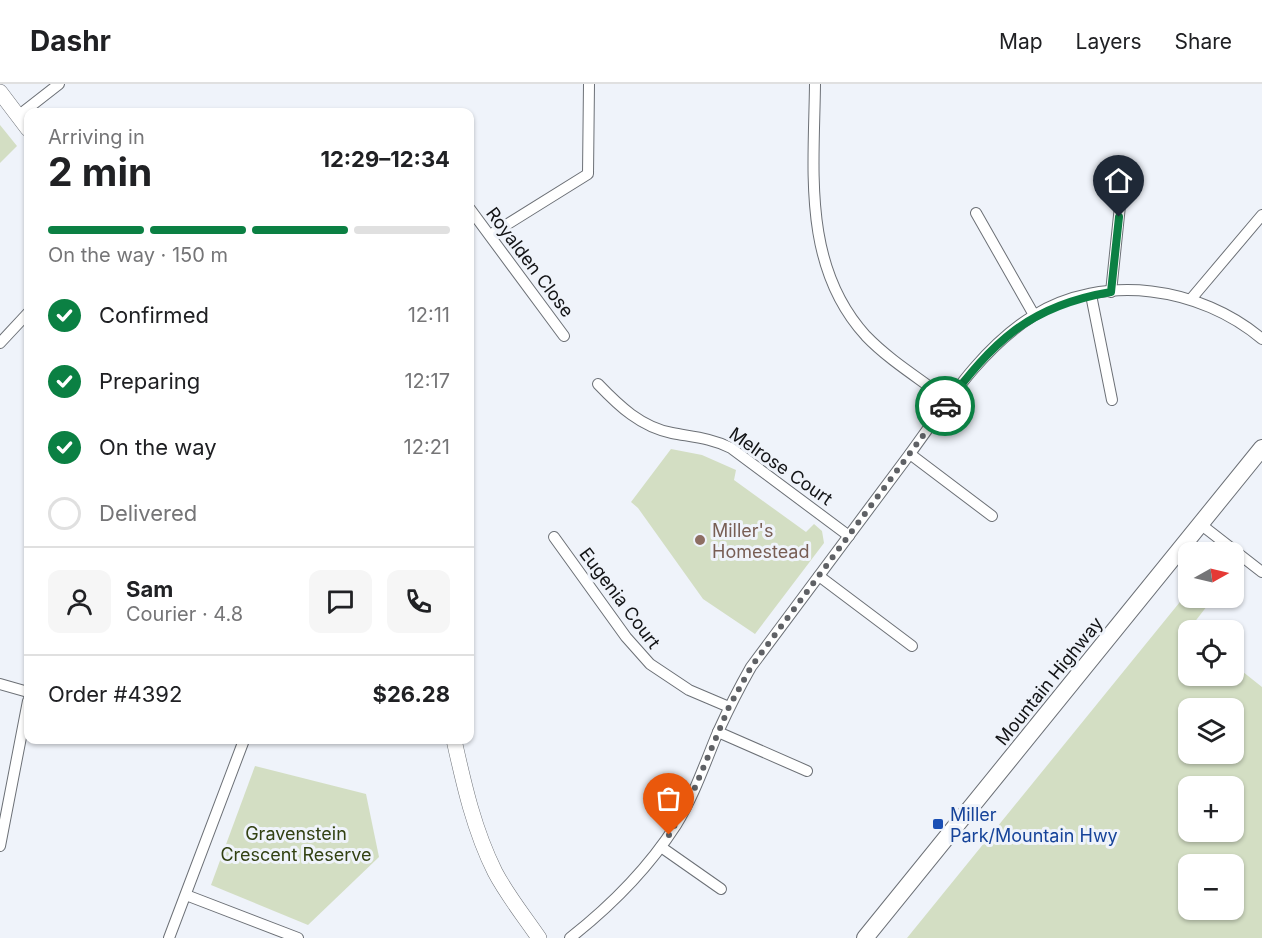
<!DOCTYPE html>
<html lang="en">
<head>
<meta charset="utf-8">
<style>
  body { margin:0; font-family:Inter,sans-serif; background:#f6f6f6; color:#202124; height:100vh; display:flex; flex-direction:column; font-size:22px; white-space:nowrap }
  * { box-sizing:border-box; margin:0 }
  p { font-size:20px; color:#757577 }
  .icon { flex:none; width:33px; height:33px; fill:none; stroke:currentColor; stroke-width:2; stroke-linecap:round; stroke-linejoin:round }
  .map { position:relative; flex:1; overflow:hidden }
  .side { position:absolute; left:24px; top:24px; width:450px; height:636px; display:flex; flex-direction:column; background:#fff; border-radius:12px; box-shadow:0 2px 4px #0004 }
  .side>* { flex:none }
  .needle { width:39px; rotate:82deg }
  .tools { position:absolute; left:1178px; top:458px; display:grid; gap:12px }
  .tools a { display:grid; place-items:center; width:66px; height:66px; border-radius:12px; background:#fff; box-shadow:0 2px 4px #0004; font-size:30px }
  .pin { position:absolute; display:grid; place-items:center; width:51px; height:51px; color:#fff; margin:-62px -26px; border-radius:50% 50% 50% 0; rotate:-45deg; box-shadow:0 0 6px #0007 }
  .pin .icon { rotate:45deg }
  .courier { position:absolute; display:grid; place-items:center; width:60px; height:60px; margin:-30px; border:4px solid #0b8043; border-radius:50%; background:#fff; color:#222; box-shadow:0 2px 8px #0007 }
  .summary em { font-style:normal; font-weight:700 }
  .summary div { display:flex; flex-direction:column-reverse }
  .summary { display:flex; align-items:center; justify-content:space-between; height:102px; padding:0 24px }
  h1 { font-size:39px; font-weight:700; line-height:45px }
  .bar { display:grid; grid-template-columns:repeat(4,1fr); gap:9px 6px; align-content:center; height:72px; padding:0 24px }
  .bar i { height:8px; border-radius:4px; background:#e0e0e0 }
  .bar .active { background:#0b8043 }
  .bar p { grid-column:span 4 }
  .line { display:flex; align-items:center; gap:15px; padding:0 24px; border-top:2px solid #e0e0e0 }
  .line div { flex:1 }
  .round { display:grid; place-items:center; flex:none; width:63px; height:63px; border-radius:12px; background:#f6f6f6 }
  ol { padding:0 24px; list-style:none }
  li { display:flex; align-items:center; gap:18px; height:66px }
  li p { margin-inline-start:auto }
  li .icon { padding:6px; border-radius:50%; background:#0b8043; color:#fff; stroke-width:4 }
  li:last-child { color:#757577 }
  li i { width:33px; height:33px; border:3px solid #e0e0e0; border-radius:50% }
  header { display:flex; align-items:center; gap:36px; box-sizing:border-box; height:84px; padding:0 30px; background:#fff; border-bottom:2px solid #e0e0e0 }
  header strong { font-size:28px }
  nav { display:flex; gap:33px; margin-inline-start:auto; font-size:21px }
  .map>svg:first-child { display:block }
  .green { fill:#d3dec3; fill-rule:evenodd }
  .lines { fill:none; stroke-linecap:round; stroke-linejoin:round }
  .street-casing { stroke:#6c7076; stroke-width:12 }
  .secondary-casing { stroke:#6c7076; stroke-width:16 }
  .primary-casing { stroke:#6c7076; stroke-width:18 }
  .street { stroke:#fff; stroke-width:10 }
  .secondary { stroke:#fff; stroke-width:15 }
  .primary { stroke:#fff; stroke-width:16 }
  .done { stroke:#5f6165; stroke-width:6; stroke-dasharray:0 10.8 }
  .route { stroke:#0b8043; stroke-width:8 }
  .education-dot { fill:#8d6e63; stroke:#eff3fa; stroke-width:2 }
  .transit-dot { fill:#1a4fb4; stroke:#eff3fa; stroke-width:2 }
  .labels { text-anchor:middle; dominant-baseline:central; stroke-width:6; stroke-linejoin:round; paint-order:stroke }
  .street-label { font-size:18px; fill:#121315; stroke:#eff3fa }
  .education-label { font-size:18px; fill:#785e54; stroke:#eff3fa; text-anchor:start }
  .transit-label { font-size:18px; fill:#164399; stroke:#eff3fa; text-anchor:start }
  .park-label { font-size:18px; fill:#324112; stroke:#eff3fa }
</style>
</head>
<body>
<header>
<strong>Dashr</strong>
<nav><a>Map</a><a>Layers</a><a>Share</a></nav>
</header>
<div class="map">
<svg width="1262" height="854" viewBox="0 0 1262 854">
  <rect width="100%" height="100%" fill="#eff3fa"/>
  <g class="green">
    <path d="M0 41 17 62 0 79Z"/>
    <path d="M671 365 702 371 736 386 734 396 806 448 814 440 822 447 824 459 755 550 703 515 638 424 631 418Z"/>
    <path d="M1188 508V513H1214L1190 544 1192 546H1188V591H1233V580L1262 603V854H907ZM1188 624H1233V669H1188ZM1188 702H1233V747H1188ZM1188 780H1233V825H1188Z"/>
    <path d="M255 682 366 710 379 773 308 841 211 801Z"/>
  </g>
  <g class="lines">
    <g class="street-casing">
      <g id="street">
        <path d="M815 0C814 87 802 182 866 252 890 277 922 296 949 317"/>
        <path d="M18 32 59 0"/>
        <path d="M470 125 564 252"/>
        <path d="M976 129 1034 231"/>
        <path d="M490 151 588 90 589 0"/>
        <path d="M1111 208 1123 93"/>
        <path d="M1091 211 1112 316"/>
        <path d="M1191 215 1262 131"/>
        <path d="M0 259 28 229"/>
        <path d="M598 300C619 322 641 343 672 349 693 353 711 354 731 364L849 452"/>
        <path d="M910 370 992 432"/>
        <path d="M1199 439 1262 488"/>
        <path d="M554 453 626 553 650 580 689 606 729 623"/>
        <path d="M819 492 912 562"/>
        <path d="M0 600 28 608"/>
        <path d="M718 648 807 687"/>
        <path d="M0 762 28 617"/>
        <path d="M661 763 721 805"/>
        <path d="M186 811 298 854"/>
        <path d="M169 854 244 656"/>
        <path d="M570 854C612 821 647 786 676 741 694 712 705 679 718 648 728 626 739 604 751 583 804 512 856 441 909 371 945 322 980 265 1033 232 1104 188 1201 203 1262 255"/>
      </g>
    </g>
    <g class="secondary-casing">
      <g id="secondary">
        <path d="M0 8 28 45"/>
        <path d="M454 656C464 701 474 746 495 788 507 811 524 832 539 854"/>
      </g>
    </g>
    <g class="primary-casing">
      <path id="primary" d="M865 854 1262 364"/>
    </g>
    <use href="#street" class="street"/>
    <use href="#secondary" class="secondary"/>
    <use href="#primary" class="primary"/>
  </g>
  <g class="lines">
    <path class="done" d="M669 751 691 713 729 623 751 583 945 322"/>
    <path class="route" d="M945 322C993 258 1028 222 1111 208L1119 133"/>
  </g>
  <circle class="education-dot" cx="700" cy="456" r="6"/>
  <rect class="transit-dot" x="932" y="734" width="12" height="12" rx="3"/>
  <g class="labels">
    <g class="street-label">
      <text transform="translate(530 178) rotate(53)">Royalden Close</text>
      <text transform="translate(781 382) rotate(35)">Melrose Court</text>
      <text transform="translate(620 514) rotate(53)">Eugenia Court</text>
      <text transform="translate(1049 597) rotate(-51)">Mountain Highway</text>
    </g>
    <g class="education-label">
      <text x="712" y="446">Miller's<tspan x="712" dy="21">Homestead</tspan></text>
    </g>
    <g class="transit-label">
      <text x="950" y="730">Miller<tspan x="950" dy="21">Park/Mountain Hwy</tspan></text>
    </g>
    <g class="park-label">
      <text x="296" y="749">Gravenstein<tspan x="296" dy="21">Crescent Reserve</tspan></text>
    </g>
  </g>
</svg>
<div class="tools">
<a><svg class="needle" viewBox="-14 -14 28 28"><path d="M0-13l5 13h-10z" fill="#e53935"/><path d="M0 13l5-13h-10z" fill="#757577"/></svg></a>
<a><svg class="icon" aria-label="locate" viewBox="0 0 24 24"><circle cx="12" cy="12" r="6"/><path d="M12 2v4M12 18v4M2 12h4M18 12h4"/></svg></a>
<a><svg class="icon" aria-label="layers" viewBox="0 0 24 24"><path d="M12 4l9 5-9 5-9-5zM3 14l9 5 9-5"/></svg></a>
<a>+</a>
<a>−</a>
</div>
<div class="pin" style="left:669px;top:751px;background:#ea580c"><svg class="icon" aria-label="bag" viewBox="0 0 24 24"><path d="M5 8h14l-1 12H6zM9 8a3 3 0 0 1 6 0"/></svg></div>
<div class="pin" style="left:1119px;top:133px;background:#1f2937"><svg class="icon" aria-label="home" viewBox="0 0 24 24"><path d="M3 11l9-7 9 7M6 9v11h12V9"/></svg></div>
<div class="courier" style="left:945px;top:322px"><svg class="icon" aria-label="car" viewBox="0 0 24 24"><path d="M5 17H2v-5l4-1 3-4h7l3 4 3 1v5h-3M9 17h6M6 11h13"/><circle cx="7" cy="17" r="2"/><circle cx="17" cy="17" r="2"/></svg></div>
<section class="side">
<div class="summary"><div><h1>2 min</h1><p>Arriving in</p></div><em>12:29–12:34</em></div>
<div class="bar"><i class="active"></i><i class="active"></i><i class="active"></i><i></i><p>On the way · 150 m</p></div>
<ol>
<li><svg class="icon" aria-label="check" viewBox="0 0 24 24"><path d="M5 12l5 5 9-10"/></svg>Confirmed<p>12:11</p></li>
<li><svg class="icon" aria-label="check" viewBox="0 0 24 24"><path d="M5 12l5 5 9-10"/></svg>Preparing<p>12:17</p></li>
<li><svg class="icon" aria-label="check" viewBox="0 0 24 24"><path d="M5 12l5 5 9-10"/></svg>On the way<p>12:21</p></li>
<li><i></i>Delivered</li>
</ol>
<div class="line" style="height:108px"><a class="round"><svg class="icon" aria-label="person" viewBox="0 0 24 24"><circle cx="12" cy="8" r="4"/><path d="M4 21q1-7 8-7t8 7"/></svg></a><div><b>Sam</b><p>Courier · 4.8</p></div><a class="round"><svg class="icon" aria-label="chat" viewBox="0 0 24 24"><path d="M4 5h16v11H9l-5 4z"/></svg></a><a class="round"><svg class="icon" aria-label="phone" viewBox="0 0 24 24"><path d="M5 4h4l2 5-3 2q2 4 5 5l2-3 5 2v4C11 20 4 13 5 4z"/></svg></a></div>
<div class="line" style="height:78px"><div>Order #4392</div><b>$26.28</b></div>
</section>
</div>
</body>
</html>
